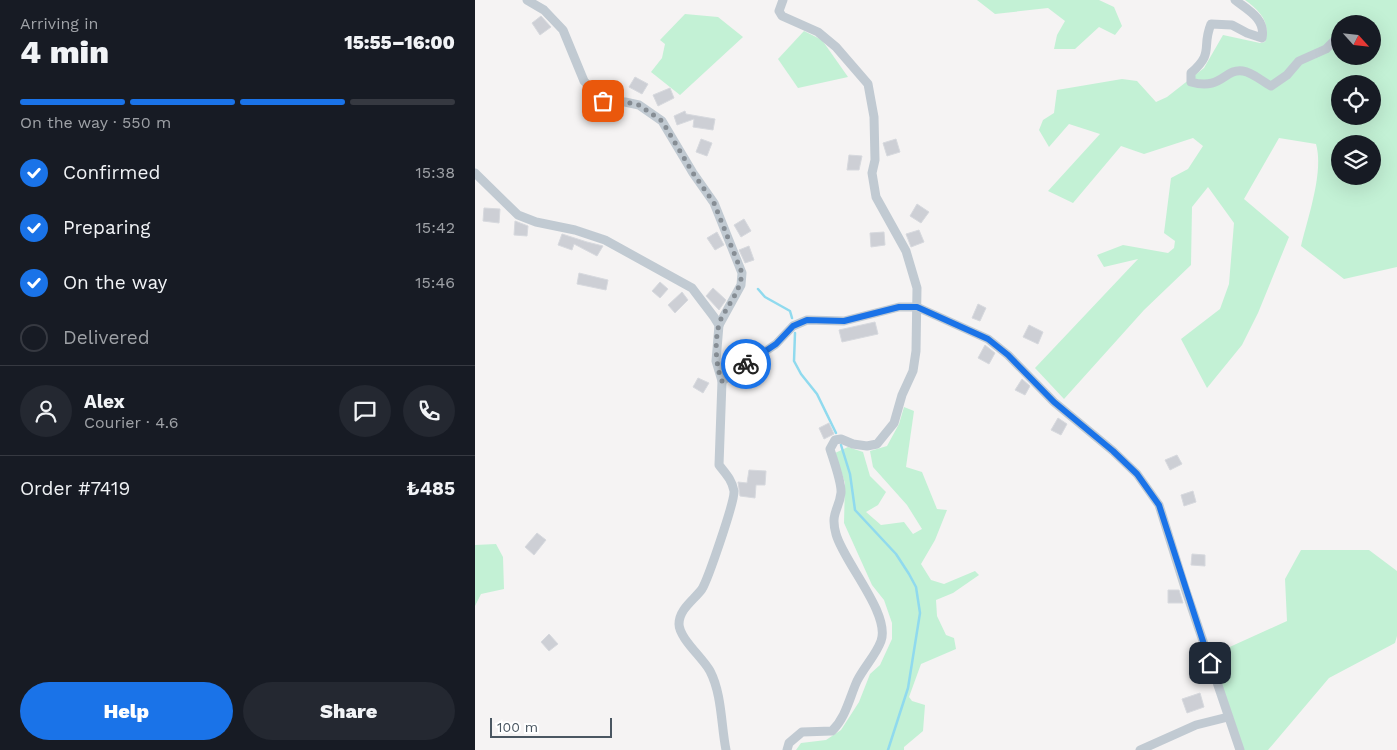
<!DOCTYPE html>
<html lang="en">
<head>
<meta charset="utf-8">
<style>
  body { margin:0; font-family:"Work Sans",sans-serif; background:#242831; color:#f1f3f6; height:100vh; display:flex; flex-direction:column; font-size:19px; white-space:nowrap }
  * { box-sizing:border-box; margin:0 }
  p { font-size:16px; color:#9ea1a6 }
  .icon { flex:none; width:28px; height:28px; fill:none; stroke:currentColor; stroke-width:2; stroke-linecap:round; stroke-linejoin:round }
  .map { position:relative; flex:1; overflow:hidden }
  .drawer { display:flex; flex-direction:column; background:#171b24; width:475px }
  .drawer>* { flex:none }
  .needle { width:32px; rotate:117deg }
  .controls { position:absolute; left:856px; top:15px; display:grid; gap:10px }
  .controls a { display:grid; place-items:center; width:50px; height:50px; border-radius:50%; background:#171b24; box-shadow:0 5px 20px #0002; font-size:25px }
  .scale { position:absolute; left:15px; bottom:12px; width:122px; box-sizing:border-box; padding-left:5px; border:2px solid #4a5661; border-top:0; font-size:14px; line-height:18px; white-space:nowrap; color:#4a5661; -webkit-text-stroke:4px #fff; paint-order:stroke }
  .pin { position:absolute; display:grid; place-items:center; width:42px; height:42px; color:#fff; margin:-21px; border-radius:10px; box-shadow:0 2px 8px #0006 }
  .courier { position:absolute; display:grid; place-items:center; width:50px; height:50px; margin:-25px; border:4px solid #1a73e8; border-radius:50%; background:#fff; color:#222; box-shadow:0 1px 6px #0007 }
  .overview em { font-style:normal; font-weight:800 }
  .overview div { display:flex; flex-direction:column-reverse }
  .overview { display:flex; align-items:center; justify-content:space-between; height:85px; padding:0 20px }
  h1 { font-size:32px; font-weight:800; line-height:38px }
  .bar { display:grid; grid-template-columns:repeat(4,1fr); gap:8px 5px; align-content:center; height:60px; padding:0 20px }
  .bar i { height:6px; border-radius:4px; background:#363941 }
  .bar .active { background:#1a73e8 }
  .bar p { grid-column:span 4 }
  .line { display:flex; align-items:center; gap:12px; padding:0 20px; border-top:1px solid #363941 }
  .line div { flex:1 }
  .round { display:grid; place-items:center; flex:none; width:52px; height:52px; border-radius:26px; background:#242831 }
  ol { padding:0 20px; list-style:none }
  li { display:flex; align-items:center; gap:15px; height:55px }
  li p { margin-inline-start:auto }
  li .icon { padding:5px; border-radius:50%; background:#1a73e8; color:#fff; stroke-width:4 }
  li:last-child { color:#9ea1a6 }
  li i { width:28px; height:28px; border:2px solid #363941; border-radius:50% }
  .button { display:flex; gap:10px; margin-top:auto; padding:10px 20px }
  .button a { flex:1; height:58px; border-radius:30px; background:#1a73e8; color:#fff; font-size:20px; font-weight:800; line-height:58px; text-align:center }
  .button a+a { background:#242831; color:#f1f3f6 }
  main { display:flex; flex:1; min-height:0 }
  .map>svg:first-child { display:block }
  .green { fill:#c3f1d5; fill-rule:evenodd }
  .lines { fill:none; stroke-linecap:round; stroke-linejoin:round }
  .stream { stroke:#90daee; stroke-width:2.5 }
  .building { fill:#cdcfd5; stroke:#d7d9de }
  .minor { stroke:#c1cad2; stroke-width:9 }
  .done { stroke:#868d94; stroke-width:5; stroke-dasharray:0 9 }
  .route { stroke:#1a73e8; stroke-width:6 }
</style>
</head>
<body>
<main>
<section class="drawer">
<div class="overview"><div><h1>4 min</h1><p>Arriving in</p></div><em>15:55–16:00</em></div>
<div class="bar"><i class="active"></i><i class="active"></i><i class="active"></i><i></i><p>On the way · 550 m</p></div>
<ol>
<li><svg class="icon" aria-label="check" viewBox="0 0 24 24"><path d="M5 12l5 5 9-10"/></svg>Confirmed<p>15:38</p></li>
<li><svg class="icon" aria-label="check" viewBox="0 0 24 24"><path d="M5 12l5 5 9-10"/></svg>Preparing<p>15:42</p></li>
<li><svg class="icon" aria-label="check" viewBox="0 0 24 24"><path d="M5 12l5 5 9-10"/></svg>On the way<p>15:46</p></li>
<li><i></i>Delivered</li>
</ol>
<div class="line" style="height:90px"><a class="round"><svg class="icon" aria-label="person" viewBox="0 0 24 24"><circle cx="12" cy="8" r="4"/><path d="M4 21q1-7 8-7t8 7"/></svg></a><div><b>Alex</b><p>Courier · 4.6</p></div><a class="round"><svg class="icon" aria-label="chat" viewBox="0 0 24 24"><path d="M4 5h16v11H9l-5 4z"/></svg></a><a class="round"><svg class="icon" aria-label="phone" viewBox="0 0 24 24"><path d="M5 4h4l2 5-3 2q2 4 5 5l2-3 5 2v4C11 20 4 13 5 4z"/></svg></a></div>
<div class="line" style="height:65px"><div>Order #7419</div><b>₺485</b></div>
<div class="button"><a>Help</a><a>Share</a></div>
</section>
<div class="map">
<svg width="922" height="750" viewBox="0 0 922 750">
  <rect width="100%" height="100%" fill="#f5f3f3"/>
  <g class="green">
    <path d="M502 0H624L639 7 647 26 640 35 624 27 600 49H579L582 35 590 21 573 8 520 14Z"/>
    <path d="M770 0H922V267L869 279 826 246C833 217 849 172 841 144L804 138 769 199 814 237 783 313 767 345 732 388 706 339 745 309 754 284 759 223 733 187 717 207 716 265 669 310 589 399 560 368 663 259 629 267 622 255 648 245 693 253 699 248 700 241 689 233 696 178 713 169 728 146 718 138 669 154 646 146 598 203 573 191 625 134 594 124 574 147 564 130 568 120 579 113 582 90 647 79 662 81 681 102 692 97 729 68 748 35 785 43 790 42C796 22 785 11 770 0ZM865 24H898V56H865ZM865 84H898V116H865ZM865 144H898V176H865Z"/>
    <path d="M210 14 243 17 268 37 205 95 176 72 187 58 190 44 185 40Z"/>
    <path d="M329 31 347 40 373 77 323 88 303 59Z"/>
    <path d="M429 407 439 411 431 467 447 472 462 509 472 510 460 540 446 564 456 580 469 584 500 571 504 575 478 593 461 600 462 616 471 635 479 638 481 649 446 664 434 697 437 701 450 705 448 731 429 747V750H321L326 743 351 740 366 730 384 702 395 674 405 665 417 639V623L409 600 397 585 369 523 370 483 360 453 373 447 388 452 395 476 411 492 403 505 391 512 406 525 429 522 438 534 447 529 432 505 398 467 395 451 412 446 424 424Z"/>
    <path d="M21 544 28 557 29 589 6 594 0 606V545Z"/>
    <path d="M826 550H894L922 571V636L920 643 854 678 793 750H769L737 655 812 621 810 579Z"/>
  </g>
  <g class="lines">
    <g class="stream">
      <path d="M283 289 290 297 315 311 317 318"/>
      <path d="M320 333 319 361 326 374 342 394 361 433"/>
      <path d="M366 445 375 474 380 510 421 554 434 574 441 587 445 613 433 688 413 750"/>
    </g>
  </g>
  <g class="building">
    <path d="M66 16 76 27 65 35 57 23Z"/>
    <path d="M160 77 173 84 167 94 154 87Z"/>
    <path d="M195 88 199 98 183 106 178 95Z"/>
    <path d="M210 111 211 114 240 119 238 130 218 127 219 119 202 125 199 116Z"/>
    <path d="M226 139 237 143 232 156 221 152Z"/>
    <path d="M421 139 425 152 412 156 408 143Z"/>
    <path d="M374 155 387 156 384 170H372Z"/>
    <path d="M442 204 454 212 446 223 435 216Z"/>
    <path d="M9 208 25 209 24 223 8 221Z"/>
    <path d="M269 219 276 231 266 237 259 225Z"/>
    <path d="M40 221 53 226 52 236 39 235Z"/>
    <path d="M444 230 449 242 436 247 431 234Z"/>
    <path d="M242 232 249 245 240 250 232 238Z"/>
    <path d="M409 232 410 245 396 247 395 233Z"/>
    <path d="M87 234 112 242 128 246 122 256 99 244 97 250 83 245Z"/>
    <path d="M274 246 279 260 270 263 264 250Z"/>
    <path d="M104 273 133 280 131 290 102 284Z"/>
    <path d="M185 282 193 289 185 298 177 291Z"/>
    <path d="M238 288 251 300 244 310 231 296Z"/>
    <path d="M207 292 213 300 200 313 193 305Z"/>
    <path d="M503 304 511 308 505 321 497 318Z"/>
    <path d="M400 322 403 334 367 342 364 330Z"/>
    <path d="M554 325 568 332 563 344 548 337Z"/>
    <path d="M510 345 520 353 514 364 503 358Z"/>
    <path d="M223 378 234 383 228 393 218 387Z"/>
    <path d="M547 379 555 386 550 395 540 390Z"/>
    <path d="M583 418 592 424 586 435 576 430Z"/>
    <path d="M354 423 359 434 349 439 344 428Z"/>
    <path d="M702 455 707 464 695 470 690 460Z"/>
    <path d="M274 470 291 471 290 485H281L280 498 265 496 263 482 272 483Z"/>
    <path d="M718 491 721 502 709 506 706 495Z"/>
    <path d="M62 533 71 540 59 555 50 547Z"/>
    <path d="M717 554 730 555V566L716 565Z"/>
    <path d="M693 590H704L708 603H693Z"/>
    <path d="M74 634 83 644 74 651 66 642Z"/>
    <path d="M725 693 729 707 712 713 707 699Z"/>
  </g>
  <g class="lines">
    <g class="minor">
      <path d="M52 0 69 10 88 30 109 81 128 101 150 102 164 105 187 121 218 173 239 203 267 273 266 285 244 325"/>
      <path d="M308 0 304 11 307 16 343 32 361 47 393 84 399 117 400 160 397 173 401 197 431 251 442 288 441 351 438 371 427 395 419 423 402 444 392 446 378 444 366 439 360 440 355 449C358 459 367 483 366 493 364 510 355 513 361 534 368 561 416 614 406 641 401 655 389 667 382 681 374 699 371 717 357 731L327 732 314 743 312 750"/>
      <path d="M760 0C773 10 791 19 787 38L772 33 757 25 736 24C726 48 740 52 716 73V82C747 91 749 68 768 71 777 72 788 82 796 86L812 75 824 61 851 49 865 35"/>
      <path d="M0 173 43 215 61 222 100 230 130 240 217 288 239 317 244 325 241 361 247 381 301 344 318 326 332 320 369 321 424 307H442L513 339 533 355 579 402 638 451 662 474 684 505 711 591 765 750"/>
      <path d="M247 381 244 465C251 474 257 480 259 491 260 501 233 579 227 589 219 600 204 609 204 624 204 638 228 658 235 671 247 694 246 725 251 750"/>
      <path d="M665 750 721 725 753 717"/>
    </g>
  </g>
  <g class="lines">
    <path class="done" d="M128 101 150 102 164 105 187 121 218 173 239 203 267 273C265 292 254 303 246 319 239 335 240 366 247 381L271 364"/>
    <path class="route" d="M271 364 301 344 318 326 332 320 369 321 424 307H442L513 339 533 355 579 402 638 451 662 474 684 505 735 663"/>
  </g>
</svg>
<div class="controls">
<a><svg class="needle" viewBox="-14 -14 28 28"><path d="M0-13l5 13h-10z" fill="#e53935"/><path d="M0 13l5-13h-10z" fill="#9ea1a6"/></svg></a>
<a><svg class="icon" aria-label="locate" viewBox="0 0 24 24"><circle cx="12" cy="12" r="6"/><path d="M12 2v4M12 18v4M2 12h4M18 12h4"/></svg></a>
<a><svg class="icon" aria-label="layers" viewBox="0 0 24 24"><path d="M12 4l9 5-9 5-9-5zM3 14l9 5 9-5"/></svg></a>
</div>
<div class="scale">100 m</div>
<div class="pin" style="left:128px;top:101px;background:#ea580c"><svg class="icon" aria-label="bag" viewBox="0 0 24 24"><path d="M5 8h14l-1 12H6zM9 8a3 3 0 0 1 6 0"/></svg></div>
<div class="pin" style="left:735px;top:663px;background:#1f2937"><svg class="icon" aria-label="home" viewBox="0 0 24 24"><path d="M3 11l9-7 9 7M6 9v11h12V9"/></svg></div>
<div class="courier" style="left:271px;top:364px"><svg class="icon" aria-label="bike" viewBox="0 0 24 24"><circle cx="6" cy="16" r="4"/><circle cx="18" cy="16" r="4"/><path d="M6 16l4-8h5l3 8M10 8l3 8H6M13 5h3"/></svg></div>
</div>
</main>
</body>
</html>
